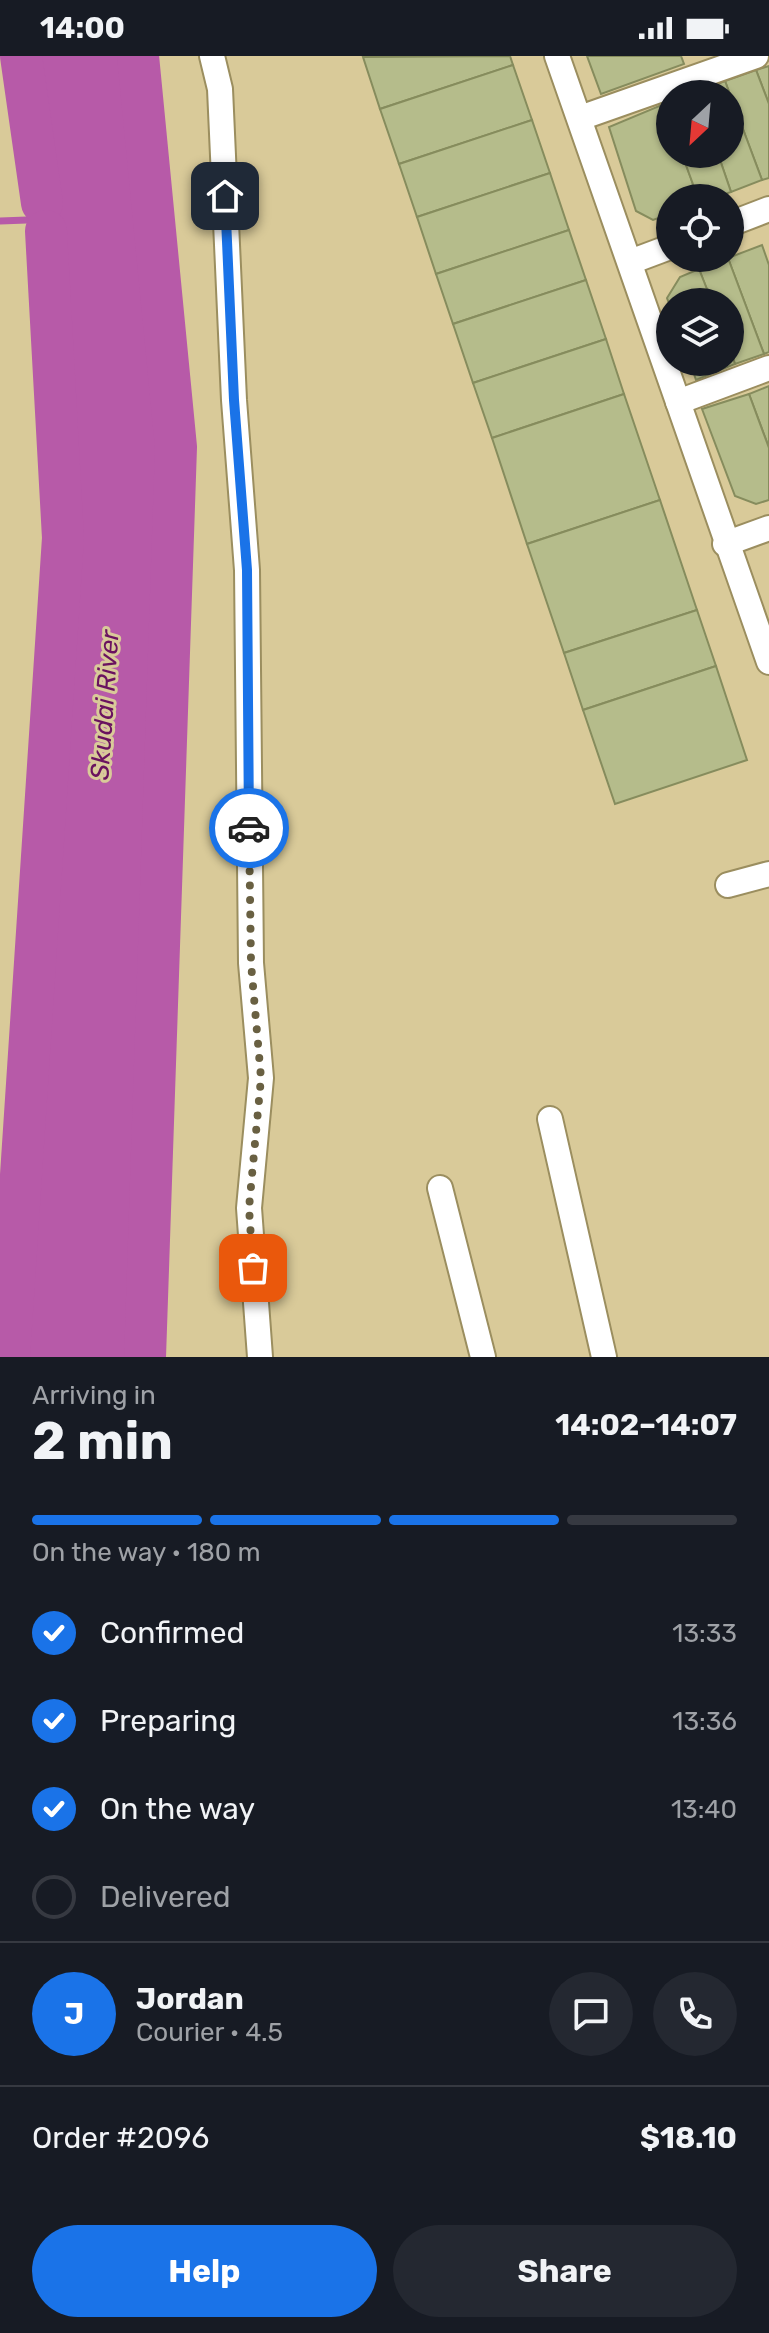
<!DOCTYPE html>
<html lang="en">
<head>
<meta charset="utf-8">
<style>
  body { margin:0; font-family:Rubik,sans-serif; background:#242831; color:#f1f3f6; height:100vh; display:flex; flex-direction:column; font-size:30px; white-space:nowrap }
  * { box-sizing:border-box; margin:0 }
  p { font-size:26px; color:#9ea1a6 }
  .icon { flex:none; width:44px; height:44px; fill:none; stroke:currentColor; stroke-width:2; stroke-linecap:round; stroke-linejoin:round }
  .map { position:relative; height:1301px; overflow:hidden }
  .panel { display:flex; flex-direction:column; background:#171b24; flex:1 }
  .panel>* { flex:none }
  .needle { width:52px; rotate:206deg }
  .fabs { position:absolute; left:656px; top:24px; display:grid; gap:16px }
  .fabs a { display:grid; place-items:center; width:88px; height:88px; border-radius:50%; background:#171b24; box-shadow:0 2px 6px #0004; font-size:40px }
  .pin { position:absolute; display:grid; place-items:center; width:68px; height:68px; color:#fff; margin:-34px; border-radius:16px; box-shadow:0 4px 12px #0006 }
  .courier { position:absolute; display:grid; place-items:center; width:80px; height:80px; margin:-40px; border:6px solid #1a73e8; border-radius:50%; background:#fff; color:#222; box-shadow:0 2px 10px #0007 }
  .head em { font-style:normal; font-weight:700 }
  .head div { display:flex; flex-direction:column-reverse }
  .head { display:flex; align-items:center; justify-content:space-between; height:136px; padding:0 32px }
  h1 { font-size:52px; font-weight:700; line-height:60px }
  .bar { display:grid; grid-template-columns:repeat(4,1fr); gap:12px 8px; align-content:center; height:96px; padding:0 32px }
  .bar i { height:10px; border-radius:6px; background:#363941 }
  .bar .selected { background:#1a73e8 }
  .bar p { grid-column:span 4 }
  .line { display:flex; align-items:center; gap:20px; padding:0 32px; border-top:2px solid #363941 }
  .line div { flex:1 }
  .round { display:grid; place-items:center; flex:none; width:84px; height:84px; border-radius:42px; background:#242831 }
  ol { padding:0 32px; list-style:none }
  li { display:flex; align-items:center; gap:24px; height:88px }
  li p { margin-inline-start:auto }
  li .icon { padding:8px; border-radius:50%; background:#1a73e8; color:#fff; stroke-width:4 }
  li:last-child { color:#9ea1a6 }
  li i { width:44px; height:44px; border:4px solid #363941; border-radius:50% }
  .button { display:flex; gap:16px; margin-top:auto; padding:16px 32px }
  .button a { flex:1; height:92px; border-radius:48px; background:#1a73e8; color:#fff; font-size:32px; font-weight:700; line-height:92px; text-align:center }
  .button a+a { background:#242831; color:#f1f3f6 }
  .status { display:flex; justify-content:space-between; align-items:center; height:56px; padding:0 40px; background:#171b24; direction:ltr }
  .status svg { height:22px; fill:currentColor }
  .map>svg:first-child { display:block }
  .water { fill:#b75aa8 }
  .lines { fill:none; stroke-linecap:round; stroke-linejoin:round }
  .stream { stroke:#b75aa8; stroke-width:7 }
  .river { stroke:#b75aa8; stroke-width:42 }
  .building { fill:#b5bc8b; stroke:#868c5d; stroke-width:2 }
  .minor-casing { stroke:#9b8e5f; stroke-width:28 }
  .minor { stroke:#fff; stroke-width:24 }
  .done { stroke:#696042; stroke-width:8; stroke-dasharray:0 14.4 }
  .route { stroke:#1a73e8; stroke-width:10 }
  .labels { text-anchor:middle; dominant-baseline:central; stroke-width:6; stroke-linejoin:round; paint-order:stroke }
  .water-label { font-size:26px; font-style:italic; fill:#6a125f; stroke:#d9ca99 }
</style>
</head>
<body>
<div class="status"><b>14:00</b><svg viewBox="0 0 49 12"><path d="M0 12V9h3v3zM5 12V6h3v6zM10 12V3h3v9zM15 12V0h3v12zM26 1h20v11H26zM47 4h2v5h-2z"/></svg></div>
<div class="map">
<svg width="769" height="1301" viewBox="0 0 769 1301">
  <rect width="100%" height="100%" fill="#d9ca99"/>
  <path class="water" d="M21 0H138L176 391 145 1301H9L63 482 46 175Z"/>
  <g class="lines">
    <path class="stream" d="M0 165 54 163"/>
    <g class="river">
      <path d="M21 0 42 147"/>
      <path d="M138 0 176 391 145 1301"/>
      <path d="M9 1301 63 482 46 175"/>
    </g>
  </g>
  <g class="building">
    <path d="M510 0 513 9 380 53 363 1Z"/>
    <path d="M587 0H681L684 8 601 38Z"/>
    <path d="M513 9 532 64 399 108 380 53Z"/>
    <path d="M769 10V48L756 14Z"/>
    <path d="M756 14 769 48V122L762 124 725 25Z"/>
    <path d="M725 25 762 124 731 136 718 98H730V38L695 37Z"/>
    <path d="M664 48 670 65V98H682L698 142H670V158L653 164 636 155 609 71Z"/>
    <path d="M532 64 550 117 417 161 399 108Z"/>
    <path d="M682 98H718L731 136 714 142H698Z"/>
    <path d="M550 117 569 174 436 218 417 161Z"/>
    <path d="M569 174 586 224 453 268 436 218Z"/>
    <path d="M762 189 769 209V296L764 298 728 202Z"/>
    <path d="M728 202 764 298 735 308 730 294V246H712L699 213Z"/>
    <path d="M699 213 712 246H670V250L667 242 680 221Z"/>
    <path d="M586 224 606 283 473 327 453 268Z"/>
    <path d="M606 283 624 338 492 382 473 327Z"/>
    <path d="M730 294 735 308 696 324 690 306H730Z"/>
    <path d="M769 330V392L749 338Z"/>
    <path d="M624 338 660 444 527 488 492 382Z"/>
    <path d="M749 338 769 392V444L756 448 735 440 702 353Z"/>
    <path d="M660 444 697 554 564 597 527 488Z"/>
    <path d="M697 554 716 610 583 654 564 597Z"/>
    <path d="M716 610 747 704 615 748 583 654Z"/>
  </g>
  <g class="lines">
    <g class="minor-casing">
      <g id="minor">
        <path d="M212 0 220 33 234 344 247 514 251 907 261 1022 249 1152 260 1301"/>
        <path d="M557 0 769 606"/>
        <path d="M580 62 756 0"/>
        <path d="M730 168 769 153"/>
        <path d="M630 206 670 191"/>
        <path d="M678 346 769 312"/>
        <path d="M725 488 769 472"/>
        <path d="M728 829 769 818"/>
        <path d="M550 1063 604 1301"/>
        <path d="M440 1132 483 1301"/>
      </g>
    </g>
    <use href="#minor" class="minor"/>
  </g>
  <g class="lines">
    <path class="done" d="M249 772 251 907 261 1022 249 1152 253 1212"/>
    <path class="route" d="M225 140 234 344 247 514 249 772"/>
  </g>
  <g class="labels">
    <g class="water-label">
      <text transform="translate(105 649) rotate(-86)">Skudai River</text>
    </g>
  </g>
</svg>
<div class="fabs">
<a><svg class="needle" viewBox="-14 -14 28 28"><path d="M0-13l5 13h-10z" fill="#e53935"/><path d="M0 13l5-13h-10z" fill="#9ea1a6"/></svg></a>
<a><svg class="icon" aria-label="locate" viewBox="0 0 24 24"><circle cx="12" cy="12" r="6"/><path d="M12 2v4M12 18v4M2 12h4M18 12h4"/></svg></a>
<a><svg class="icon" aria-label="layers" viewBox="0 0 24 24"><path d="M12 4l9 5-9 5-9-5zM3 14l9 5 9-5"/></svg></a>
</div>
<div class="pin" style="left:253px;top:1212px;background:#ea580c"><svg class="icon" aria-label="bag" viewBox="0 0 24 24"><path d="M5 8h14l-1 12H6zM9 8a3 3 0 0 1 6 0"/></svg></div>
<div class="pin" style="left:225px;top:140px;background:#1f2937"><svg class="icon" aria-label="home" viewBox="0 0 24 24"><path d="M3 11l9-7 9 7M6 9v11h12V9"/></svg></div>
<div class="courier" style="left:249px;top:772px"><svg class="icon" aria-label="car" viewBox="0 0 24 24"><path d="M5 17H2v-5l4-1 3-4h7l3 4 3 1v5h-3M9 17h6M6 11h13"/><circle cx="7" cy="17" r="2"/><circle cx="17" cy="17" r="2"/></svg></div>
</div>
<section class="panel">
<div class="head"><div><h1>2 min</h1><p>Arriving in</p></div><em>14:02–14:07</em></div>
<div class="bar"><i class="selected"></i><i class="selected"></i><i class="selected"></i><i></i><p>On the way · 180 m</p></div>
<ol>
<li><svg class="icon" aria-label="check" viewBox="0 0 24 24"><path d="M5 12l5 5 9-10"/></svg>Confirmed<p>13:33</p></li>
<li><svg class="icon" aria-label="check" viewBox="0 0 24 24"><path d="M5 12l5 5 9-10"/></svg>Preparing<p>13:36</p></li>
<li><svg class="icon" aria-label="check" viewBox="0 0 24 24"><path d="M5 12l5 5 9-10"/></svg>On the way<p>13:40</p></li>
<li><i></i>Delivered</li>
</ol>
<div class="line" style="height:144px"><b class="round" style="background:#1a73e8;color:#fff">J</b><div><b>Jordan</b><p>Courier · 4.5</p></div><a class="round"><svg class="icon" aria-label="chat" viewBox="0 0 24 24"><path d="M4 5h16v11H9l-5 4z"/></svg></a><a class="round"><svg class="icon" aria-label="phone" viewBox="0 0 24 24"><path d="M5 4h4l2 5-3 2q2 4 5 5l2-3 5 2v4C11 20 4 13 5 4z"/></svg></a></div>
<div class="line" style="height:104px"><div>Order #2096</div><b>$18.10</b></div>
<div class="button"><a>Help</a><a>Share</a></div>
</section>
</body>
</html>
